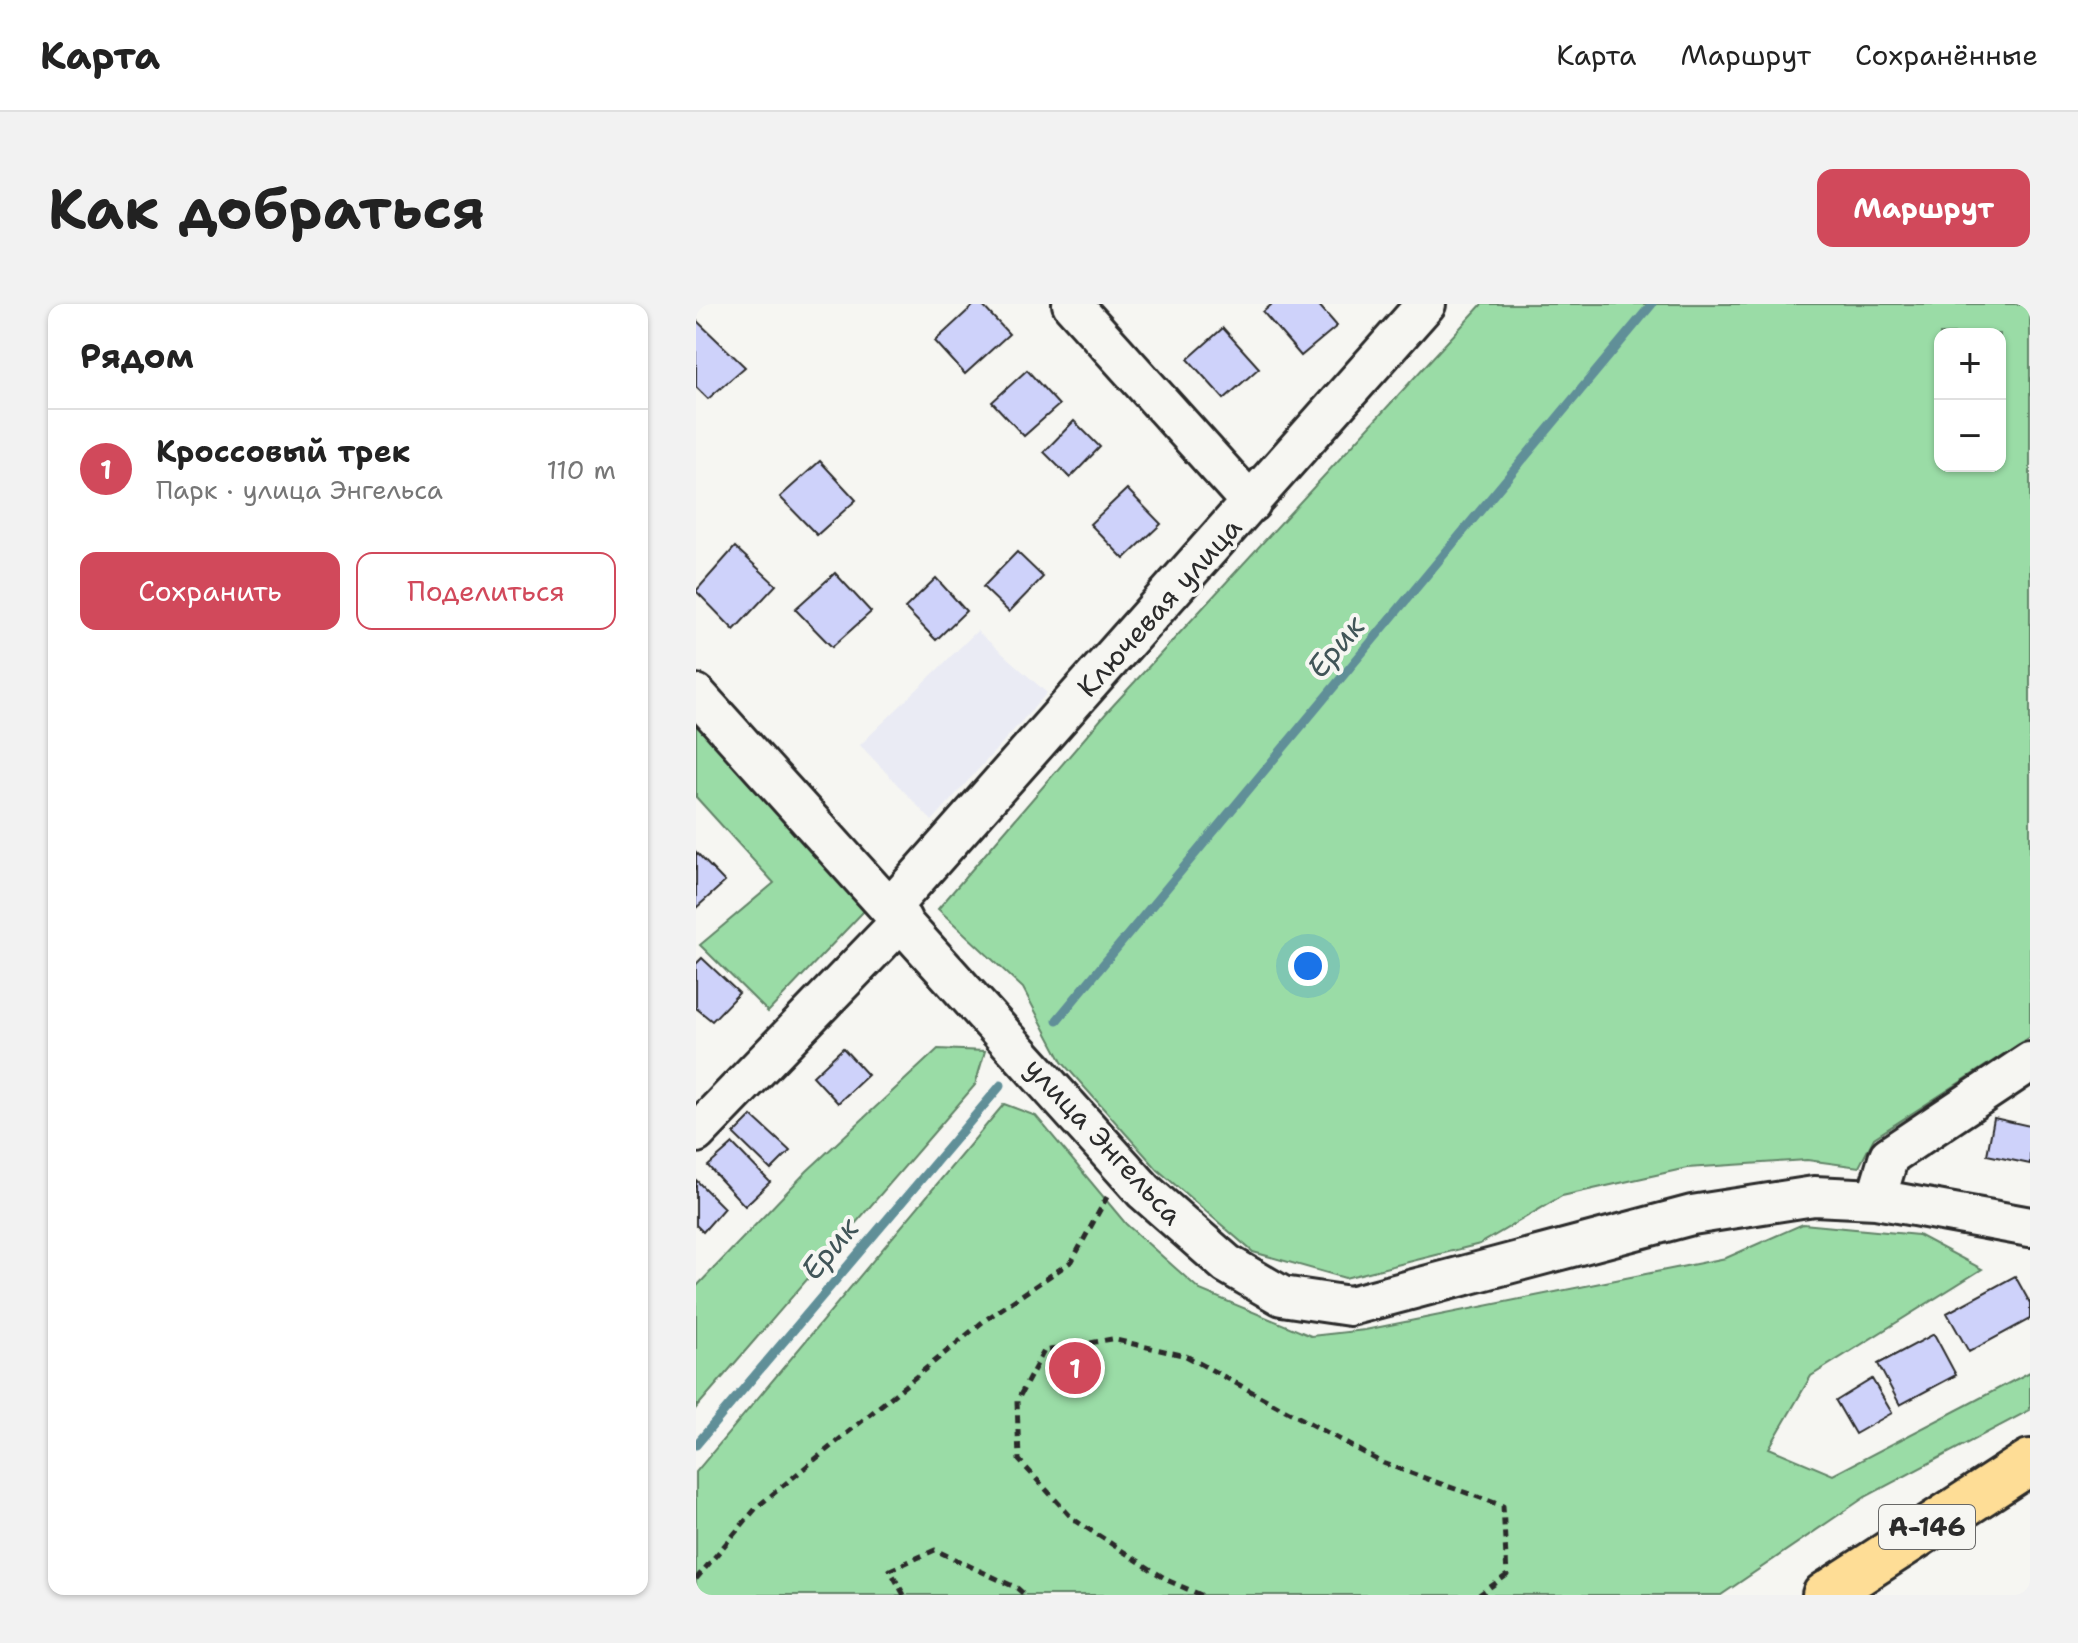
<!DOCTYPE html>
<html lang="ru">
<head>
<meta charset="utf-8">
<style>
	:root { --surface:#fff; --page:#f2f2f2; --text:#222; --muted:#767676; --line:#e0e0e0; --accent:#d1495b }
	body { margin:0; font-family:"Shantell Sans",sans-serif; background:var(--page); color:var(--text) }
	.controls { position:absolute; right:24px; top:24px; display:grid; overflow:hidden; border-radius:16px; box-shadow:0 2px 6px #0004 }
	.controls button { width:72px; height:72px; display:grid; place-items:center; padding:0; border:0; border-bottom:2px solid var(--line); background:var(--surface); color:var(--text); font:40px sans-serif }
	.you { position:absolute; left:612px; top:662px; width:28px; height:28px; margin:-20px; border:6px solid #fff; border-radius:50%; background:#1a73e8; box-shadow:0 0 0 12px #1a73e833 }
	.badge { display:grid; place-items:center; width:52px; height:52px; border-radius:50%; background:var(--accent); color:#fff; font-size:26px; font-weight:700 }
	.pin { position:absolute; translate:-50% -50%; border:4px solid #fff; box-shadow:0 2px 8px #0006 }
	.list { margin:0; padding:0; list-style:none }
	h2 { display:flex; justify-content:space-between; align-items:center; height:104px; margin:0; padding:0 32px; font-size:34px }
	h2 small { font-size:26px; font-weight:400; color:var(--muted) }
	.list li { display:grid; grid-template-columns:52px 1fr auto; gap:24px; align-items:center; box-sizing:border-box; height:120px; padding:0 32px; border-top:2px solid var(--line) }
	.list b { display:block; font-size:30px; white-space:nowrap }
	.list p { margin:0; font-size:26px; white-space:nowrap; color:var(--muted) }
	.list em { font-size:26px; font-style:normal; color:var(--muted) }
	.actions { display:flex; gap:16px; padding:24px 32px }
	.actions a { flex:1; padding:18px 0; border:2px solid var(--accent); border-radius:16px; text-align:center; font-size:28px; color:var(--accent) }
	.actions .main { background:var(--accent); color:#fff }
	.map { position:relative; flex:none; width:1334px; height:1291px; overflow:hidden; border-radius:16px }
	header { display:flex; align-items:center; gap:48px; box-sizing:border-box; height:112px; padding:0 40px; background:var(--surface); border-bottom:2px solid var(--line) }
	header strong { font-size:38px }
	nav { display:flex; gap:44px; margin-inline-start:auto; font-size:28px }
	.intro { display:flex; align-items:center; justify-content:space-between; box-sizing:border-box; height:192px; padding:0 48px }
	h1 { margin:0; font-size:56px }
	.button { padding:20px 36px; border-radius:16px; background:var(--accent); color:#fff; font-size:28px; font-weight:700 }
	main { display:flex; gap:48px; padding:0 48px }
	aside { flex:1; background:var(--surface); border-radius:16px; box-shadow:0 2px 6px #0004 }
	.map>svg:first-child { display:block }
</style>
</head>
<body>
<header>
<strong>Карта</strong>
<nav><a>Карта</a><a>Маршрут</a><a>Сохранённые</a></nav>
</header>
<div class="intro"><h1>Как добраться</h1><a class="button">Маршрут</a></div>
<main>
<aside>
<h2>Рядом<small></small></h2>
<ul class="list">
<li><span class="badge">1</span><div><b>Кроссовый трек</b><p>Парк · улица Энгельса</p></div><em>110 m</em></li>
</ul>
<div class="actions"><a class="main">Сохранить</a><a>Поделиться</a></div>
</aside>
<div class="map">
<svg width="1334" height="1291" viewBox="0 0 1334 1291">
	<rect width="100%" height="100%" fill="#f6f6f2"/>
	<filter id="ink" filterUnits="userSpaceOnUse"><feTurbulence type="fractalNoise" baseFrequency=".0125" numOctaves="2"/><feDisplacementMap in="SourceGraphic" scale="16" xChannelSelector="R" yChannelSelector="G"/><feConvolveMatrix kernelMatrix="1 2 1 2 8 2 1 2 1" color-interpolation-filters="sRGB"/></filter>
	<g filter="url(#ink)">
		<path fill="#eaebf4" d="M 281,327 L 351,389 L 236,517 L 164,441 Z"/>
		<path fill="#9adca6" stroke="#628468" stroke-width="2" fill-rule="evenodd" d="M 786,0 L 1334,0 L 1334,733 L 1178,834 L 1163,863 L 1111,856 L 991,864 L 866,892 L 784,940 L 649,974 L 557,948 L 462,866 L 366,758 L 327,684 L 242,605 L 412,407 ZM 1244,30 L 1304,30 L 1304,162 L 1244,162 Z
			M 0,417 L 168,607 L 72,708 L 4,641 L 78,579 L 0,493 Z
			M 242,745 L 289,747 L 279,781 L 0,1104 L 0,983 L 111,867 Z
			M 308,800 L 340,812 L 430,920 L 504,986 L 615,1032 L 669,1026 L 1030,954 L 1107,920 L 1222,931 L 1286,965 L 1115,1072 L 1073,1144 L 1137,1171 L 1334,1068 L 1334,1106 L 1169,1193 L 1025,1291 L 0,1291 L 0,1168 Z"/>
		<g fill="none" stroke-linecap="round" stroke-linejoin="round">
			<path stroke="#608f98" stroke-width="9" d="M 361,716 L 956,0
				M 0,1141 L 305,781"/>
		</g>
		<path fill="#ced2fa" stroke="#2b2b2b" stroke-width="2" d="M 279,0 L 285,0 L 313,30 L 269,70 L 239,37 Z
			M 576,0 L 622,0 L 641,22 L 605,52 L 567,8 Z
			M 0,16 L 49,63 L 12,95 L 0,83 Z
			M 527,24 L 563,64 L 528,95 L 492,55 Z
			M 331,66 L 363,101 L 328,132 L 296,98 Z
			M 378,117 L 404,143 L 374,174 L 348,148 Z
			M 124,157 L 160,196 L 121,231 L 84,193 Z
			M 431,185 L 465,220 L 428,255 L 394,220 Z
			M 39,243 L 80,281 L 38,326 L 0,287 Z
			M 321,248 L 347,273 L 313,308 L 287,283 Z
			M 139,269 L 175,308 L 136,343 L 99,305 Z
			M 240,274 L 270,307 L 240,336 L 209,304 Z
			M 0,548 L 29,578 L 0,604 Z
			M 6,654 L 43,689 L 16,717 L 0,704 L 0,660 Z
			M 147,744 L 172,771 L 142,799 L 117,772 Z
			M 56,812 L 94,847 L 75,866 L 38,830 Z
			M 1298,814 L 1334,822 L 1334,860 L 1291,851 Z
			M 37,840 L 74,878 L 49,902 L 12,862 Z
			M 0,876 L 28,904 L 7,928 L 0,921 Z
			M 1319,972 L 1334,999 L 1334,1015 L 1273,1048 L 1251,1009 Z
			M 1238,1030 L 1260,1071 L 1204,1101 L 1182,1060 Z
			M 1176,1075 L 1196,1109 L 1159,1130 L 1140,1097 Z"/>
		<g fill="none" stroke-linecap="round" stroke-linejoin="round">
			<g stroke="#2b2b2b" stroke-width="44">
				<path id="minor" d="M 376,0 L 555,199
					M 0,390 L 448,887 L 531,960 L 586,992 L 654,1002 L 996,911 L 1118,892 L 1180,895 L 1334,923
					M 194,604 L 730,0
					M 0,829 L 206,616
					M 1180,895 L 1193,852 L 1334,758"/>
			</g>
			<g stroke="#2b2b2b" stroke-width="50">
				<path id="highway" d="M 1129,1291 L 1334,1158"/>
			</g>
			<path stroke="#2b2b2b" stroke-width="5" stroke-dasharray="8 6" stroke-linecap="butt" d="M 0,1275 L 61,1203 L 289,1016 L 376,957 L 411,893
				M 208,1291 L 194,1266 L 239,1246 L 321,1284 L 329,1291
				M 505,1291 L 473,1277 L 377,1215 L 323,1156 L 321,1097 L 348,1047 L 416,1035 L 490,1052 L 687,1159 L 807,1202 L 811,1271 L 783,1291"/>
			<use href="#minor" stroke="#f6f6f2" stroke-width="38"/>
			<use href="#highway" stroke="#fedd96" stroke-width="44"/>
		</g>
	</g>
	<g text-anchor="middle" stroke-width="8" stroke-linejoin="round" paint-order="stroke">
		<rect fill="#f6f6f2" stroke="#686867" stroke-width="2" x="1183" y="1201" width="96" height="44" rx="6"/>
		<g font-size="26" font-weight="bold" fill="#2b2b2b">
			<text x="1231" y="1232">А-146</text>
		</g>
		<g font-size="28" fill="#2b2b2b" stroke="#f6f6f2">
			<text transform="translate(463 303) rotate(-48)" y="10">Ключевая улица</text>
			<text transform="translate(408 837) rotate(47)" y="10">улица Энгельса</text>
		</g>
		<g font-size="30" font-style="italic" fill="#415558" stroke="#f6f6f2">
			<text transform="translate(640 343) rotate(-50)" y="10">Ерик</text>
			<text transform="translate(134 945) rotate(-50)" y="10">Ерик</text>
		</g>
	</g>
</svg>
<div class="controls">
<button>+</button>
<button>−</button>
</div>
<div class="you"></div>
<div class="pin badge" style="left:379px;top:1064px">1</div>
</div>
</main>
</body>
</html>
